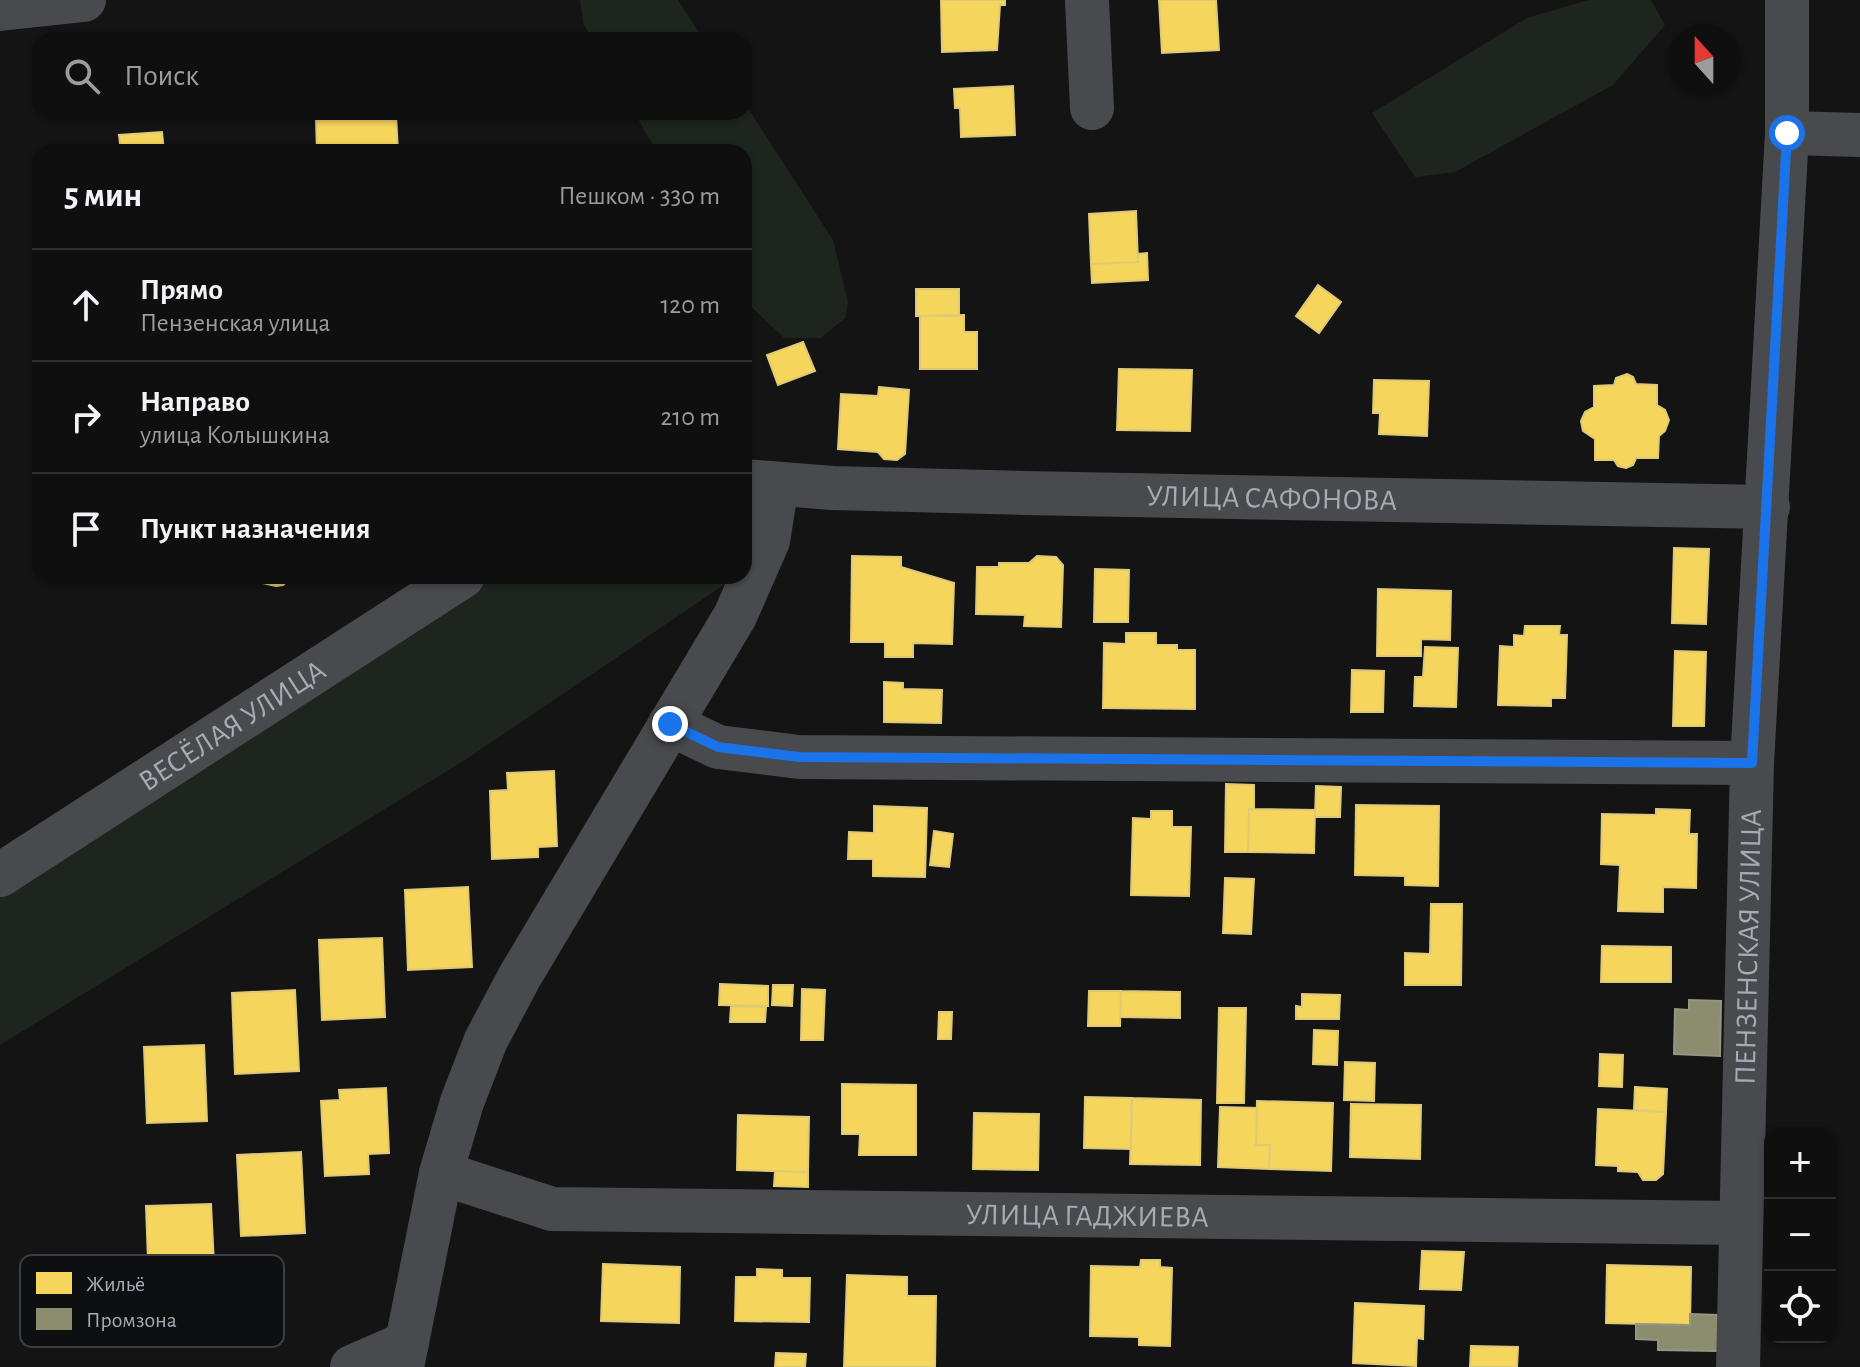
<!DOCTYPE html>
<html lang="ru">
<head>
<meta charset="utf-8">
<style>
	:root { --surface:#0f0f0f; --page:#181818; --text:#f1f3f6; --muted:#9b9c9e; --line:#2f2f2f }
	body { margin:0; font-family:"Alegreya Sans",sans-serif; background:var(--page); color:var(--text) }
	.controls { position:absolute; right:24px; bottom:24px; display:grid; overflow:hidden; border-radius:16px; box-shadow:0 2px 6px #0004 }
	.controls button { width:72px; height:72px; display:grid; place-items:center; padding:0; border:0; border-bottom:2px solid var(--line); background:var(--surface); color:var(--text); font:40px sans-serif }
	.compass { position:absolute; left:1668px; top:24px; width:72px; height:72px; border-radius:50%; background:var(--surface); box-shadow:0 2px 6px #0004; rotate:339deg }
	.stop { position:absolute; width:24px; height:24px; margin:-18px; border:6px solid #1a73e8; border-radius:50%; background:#fff }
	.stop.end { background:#1a73e8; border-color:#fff; box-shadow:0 2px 8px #0008 }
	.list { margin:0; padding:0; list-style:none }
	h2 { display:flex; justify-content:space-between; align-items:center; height:104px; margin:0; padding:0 32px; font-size:34px }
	h2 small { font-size:26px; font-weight:400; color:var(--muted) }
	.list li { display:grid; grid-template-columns:52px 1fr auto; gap:24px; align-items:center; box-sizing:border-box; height:112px; padding:0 32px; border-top:2px solid var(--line) }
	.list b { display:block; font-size:30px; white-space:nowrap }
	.list p { margin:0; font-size:26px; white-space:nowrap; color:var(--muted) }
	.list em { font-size:26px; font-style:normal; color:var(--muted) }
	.icon { flex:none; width:44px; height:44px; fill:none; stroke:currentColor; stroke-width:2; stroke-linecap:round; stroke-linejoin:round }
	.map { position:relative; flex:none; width:1860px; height:1367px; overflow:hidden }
	.search { position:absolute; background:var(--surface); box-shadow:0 2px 6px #0004; left:32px; top:32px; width:720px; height:88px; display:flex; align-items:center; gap:20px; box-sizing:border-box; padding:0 28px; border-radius:24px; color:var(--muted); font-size:30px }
	.panel { position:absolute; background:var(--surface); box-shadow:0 2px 6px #0004; left:32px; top:144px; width:720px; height:440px; border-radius:24px }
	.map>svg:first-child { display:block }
</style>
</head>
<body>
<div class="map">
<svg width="1860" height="1367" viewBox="0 0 1860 1367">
	<rect width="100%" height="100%" fill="#141414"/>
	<path fill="#1e251e" d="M 580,0 L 678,0 L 704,40 L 593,40 L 583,23 Z
		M 1588,0 L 1651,0 L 1665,25 L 1613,85 L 1455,172 L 1415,177 L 1372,113 L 1527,18 Z
		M 744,102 L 833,240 L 848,302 L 845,318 L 821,338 L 784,338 L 744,300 L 744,152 L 657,152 L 634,112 L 744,112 Z
		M 492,576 L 737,576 L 465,760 L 0,1045 L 0,883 Z"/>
	<path fill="#f6d55c" stroke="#dec977" stroke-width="2" d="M 941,0 L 1005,0 L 1005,5 L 1000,5 L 997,50 L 942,52 Z
		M 1159,0 L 1216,0 L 1219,50 L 1162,53 Z
		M 1013,86 L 1015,135 L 961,137 L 960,108 L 955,108 L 954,89 Z
		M 396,115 L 398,152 L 317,152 L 316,118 Z
		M 162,132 L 164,152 L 121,152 L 119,135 Z
		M 1136,211 L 1138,262 L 1091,264 L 1089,214 Z
		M 1147,253 L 1148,280 L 1092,283 L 1091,264 L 1138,262 L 1138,254 Z
		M 1318,285 L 1341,302 L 1319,333 L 1296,316 Z
		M 916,289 L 959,289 L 959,316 L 916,316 Z
		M 964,315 L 964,332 L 977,332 L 977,369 L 920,369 L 920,316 Z
		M 803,342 L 815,371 L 778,385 L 767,355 Z
		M 1119,369 L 1192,370 L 1190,431 L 1117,430 Z
		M 1627,374 L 1633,377 L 1636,384 L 1657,385 L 1657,405 L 1665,410 L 1669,420 L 1665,431 L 1659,436 L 1658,458 L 1636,458 L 1633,465 L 1626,468 L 1618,466 L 1614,460 L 1595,460 L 1595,439 L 1583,431 L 1581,421 L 1585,412 L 1594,407 L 1594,386 L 1614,385 L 1616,378 Z
		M 1374,380 L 1429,381 L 1427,436 L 1379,434 L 1380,413 L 1373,413 Z
		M 879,387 L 909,390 L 905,454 L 897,460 L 884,459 L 878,452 L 838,449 L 841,394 L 878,396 Z
		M 1674,548 L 1709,549 L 1706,624 L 1672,623 Z
		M 852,556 L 901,557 L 901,567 L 954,583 L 952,644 L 913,643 L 913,657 L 885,657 L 885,642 L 851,642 Z
		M 1037,556 L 1056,557 L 1063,565 L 1061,627 L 1024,626 L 1025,615 L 976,614 L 977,567 L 999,567 L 999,563 L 1029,563 Z
		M 1095,569 L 1129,570 L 1128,622 L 1094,622 Z
		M 257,576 L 293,576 L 283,585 L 276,586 L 263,583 Z
		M 1378,589 L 1451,591 L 1450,640 L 1421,639 L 1421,656 L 1377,656 Z
		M 1525,626 L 1560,626 L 1559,635 L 1567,635 L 1565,698 L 1551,698 L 1551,706 L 1498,705 L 1500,646 L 1514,647 L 1514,635 L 1524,636 Z
		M 1126,633 L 1156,633 L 1156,645 L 1177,645 L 1177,650 L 1195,650 L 1195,709 L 1103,708 L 1104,643 L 1126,644 Z
		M 1425,647 L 1458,648 L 1456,707 L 1414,706 L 1415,677 L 1423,677 Z
		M 1675,651 L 1706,652 L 1704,726 L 1673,726 Z
		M 1352,670 L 1384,671 L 1383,712 L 1351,712 Z
		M 884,682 L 903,683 L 903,689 L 942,690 L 941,723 L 884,722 Z
		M 554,771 L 557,846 L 538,847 L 538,857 L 492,859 L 490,791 L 508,790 L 507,773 Z
		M 1226,784 L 1254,785 L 1254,809 L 1249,809 L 1248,852 L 1225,852 Z
		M 1316,786 L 1341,787 L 1340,817 L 1315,817 Z
		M 1356,805 L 1439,806 L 1438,886 L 1405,885 L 1405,876 L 1355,875 Z
		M 874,806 L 927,808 L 925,877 L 873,876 L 873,859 L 848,859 L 849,832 L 874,833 Z
		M 1249,809 L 1315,810 L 1314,853 L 1248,852 Z
		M 1656,809 L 1690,810 L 1689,834 L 1697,834 L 1696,888 L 1663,887 L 1663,912 L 1618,911 L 1620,865 L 1601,864 L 1602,814 L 1656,815 Z
		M 1151,811 L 1172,811 L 1172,827 L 1191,827 L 1189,896 L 1131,895 L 1133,818 L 1151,819 Z
		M 934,831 L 953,834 L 949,867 L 930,865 Z
		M 1225,878 L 1254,879 L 1251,934 L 1223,933 Z
		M 468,887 L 472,967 L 408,970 L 405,890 Z
		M 1431,904 L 1462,904 L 1461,985 L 1405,985 L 1405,953 L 1430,954 Z
		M 382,938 L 385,1017 L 322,1020 L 319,940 Z
		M 1602,946 L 1671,947 L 1671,982 L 1601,982 Z
		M 720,984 L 768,986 L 768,1006 L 719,1005 Z
		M 773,985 L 793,985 L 792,1006 L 772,1005 Z
		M 802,989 L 825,990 L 823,1040 L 801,1040 Z
		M 295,990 L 299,1071 L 235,1074 L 232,993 Z
		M 1089,991 L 1121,991 L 1120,1026 L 1088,1026 Z
		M 1121,991 L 1180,992 L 1180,1018 L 1120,1017 Z
		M 1302,994 L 1340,995 L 1339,1019 L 1296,1019 L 1296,1006 L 1302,1007 Z
		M 731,1006 L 766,1007 L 765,1022 L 730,1022 Z
		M 1219,1008 L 1246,1008 L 1244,1103 L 1217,1103 Z
		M 939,1012 L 952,1012 L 951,1039 L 938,1039 Z
		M 1314,1030 L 1338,1031 L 1337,1065 L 1313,1064 Z
		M 204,1045 L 207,1121 L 147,1123 L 144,1047 Z
		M 1600,1054 L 1623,1055 L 1622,1087 L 1599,1086 Z
		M 1345,1062 L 1375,1063 L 1374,1101 L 1344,1100 Z
		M 842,1084 L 916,1085 L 916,1155 L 859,1155 L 860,1134 L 842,1134 Z
		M 1635,1087 L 1667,1089 L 1666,1112 L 1634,1110 Z
		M 386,1088 L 389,1153 L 368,1154 L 369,1174 L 325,1176 L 321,1101 L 340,1100 L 339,1090 Z
		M 1085,1097 L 1132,1098 L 1131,1149 L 1084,1148 Z
		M 1132,1098 L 1201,1100 L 1200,1165 L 1130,1164 Z
		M 1257,1101 L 1333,1103 L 1331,1171 L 1269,1169 L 1270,1145 L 1256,1145 Z
		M 1351,1104 L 1421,1105 L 1420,1159 L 1350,1157 Z
		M 1220,1107 L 1257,1108 L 1256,1145 L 1270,1145 L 1269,1169 L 1218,1167 Z
		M 1598,1109 L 1666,1112 L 1663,1174 L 1656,1180 L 1643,1180 L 1638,1172 L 1618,1171 L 1618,1166 L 1596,1165 Z
		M 974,1113 L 1039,1114 L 1038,1170 L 973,1169 Z
		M 738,1115 L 809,1117 L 808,1172 L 737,1170 Z
		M 301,1152 L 305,1233 L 241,1236 L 237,1155 Z
		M 775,1171 L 808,1172 L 808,1187 L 774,1186 Z
		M 211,1204 L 215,1285 L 149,1288 L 146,1206 Z
		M 1422,1251 L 1464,1252 L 1461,1290 L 1420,1289 Z
		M 1141,1260 L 1160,1260 L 1160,1267 L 1172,1268 L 1170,1346 L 1139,1345 L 1139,1337 L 1090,1336 L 1091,1266 L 1140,1267 Z
		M 603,1264 L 680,1267 L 679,1323 L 601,1321 Z
		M 1607,1265 L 1691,1267 L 1690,1325 L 1606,1323 Z
		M 757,1269 L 782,1270 L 782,1278 L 810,1278 L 809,1322 L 735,1321 L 736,1277 L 757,1277 Z
		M 847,1275 L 907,1277 L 907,1296 L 936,1296 L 935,1367 L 844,1367 Z
		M 1355,1303 L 1424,1306 L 1423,1339 L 1417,1338 L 1416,1366 L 1353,1363 Z
		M 1471,1346 L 1518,1347 L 1517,1367 L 1470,1367 Z
		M 776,1353 L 806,1354 L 805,1367 L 775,1367 Z"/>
	<path fill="#8c8c6e" stroke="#949684" stroke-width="2" d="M 1689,1000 L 1721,1001 L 1720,1056 L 1674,1054 L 1675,1009 L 1689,1010 Z
		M 1690,1314 L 1718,1315 L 1717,1351 L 1658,1350 L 1658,1340 L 1636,1339 L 1636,1324 L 1690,1325 Z"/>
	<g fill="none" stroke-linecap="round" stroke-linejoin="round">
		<g stroke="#484a4d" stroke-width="44">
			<path d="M 1087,0 L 1092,108"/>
			<path d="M 0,9 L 84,0"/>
			<path d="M 1787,133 L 1860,135"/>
			<path id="s1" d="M 744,481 L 832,488 L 1024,493 L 1768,507"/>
			<path d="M 670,724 L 718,747 L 799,757 L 1752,763"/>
			<path id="s2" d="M 0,875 L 463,576"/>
			<path id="s3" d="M 441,1173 L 552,1209 L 1739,1223"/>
			<path d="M 352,1367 L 407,1343"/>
			<path d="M 402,1367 L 441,1173 L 462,1102 L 486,1040 L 520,976 L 735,616 L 768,541 L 777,484"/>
			<path id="s4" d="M 1738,1367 L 1752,763 L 1787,133 L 1787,0"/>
		</g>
	</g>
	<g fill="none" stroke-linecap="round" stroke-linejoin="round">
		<path stroke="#1a73e8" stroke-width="10" d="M 670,724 L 718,747 L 799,757 L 1752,763 L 1787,133"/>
	</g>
	<g text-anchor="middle" stroke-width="8" stroke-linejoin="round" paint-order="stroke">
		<g font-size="30" fill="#a5acb6" stroke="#0e0f10">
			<text dy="10" stroke="none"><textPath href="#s1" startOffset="528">УЛИЦА САФОНОВА</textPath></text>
			<text dy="10" stroke="none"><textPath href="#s2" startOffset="276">ВЕСЁЛАЯ УЛИЦА</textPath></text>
			<text dy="10" stroke="none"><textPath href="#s4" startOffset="420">ПЕНЗЕНСКАЯ УЛИЦА</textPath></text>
			<text dy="10" stroke="none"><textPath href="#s3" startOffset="652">УЛИЦА ГАДЖИЕВА</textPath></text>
		</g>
	</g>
	<rect x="20" y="1255" width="264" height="92" rx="12" fill="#0e0f10" stroke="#3b3e42" stroke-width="2"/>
	<rect x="36" y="1272" width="36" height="22" fill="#f6d55c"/>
	<rect x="36" y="1308" width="36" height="22" fill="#8c8c6e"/>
	<g font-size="22" fill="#a5acb6">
		<text x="86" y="1291">Жильё</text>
		<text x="86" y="1327">Промзона</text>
	</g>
</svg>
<div class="controls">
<button>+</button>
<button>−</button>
<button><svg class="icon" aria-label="locate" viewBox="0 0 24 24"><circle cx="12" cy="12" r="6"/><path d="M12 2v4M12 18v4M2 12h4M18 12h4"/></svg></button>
</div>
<svg class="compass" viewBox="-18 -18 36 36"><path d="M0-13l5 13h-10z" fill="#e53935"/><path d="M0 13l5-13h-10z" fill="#9b9c9e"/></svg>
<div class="stop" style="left:1787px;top:133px"></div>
<div class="stop end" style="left:670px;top:724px"></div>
<div class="search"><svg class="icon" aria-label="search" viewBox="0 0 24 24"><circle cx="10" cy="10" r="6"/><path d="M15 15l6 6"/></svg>Поиск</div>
<section class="panel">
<h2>5 мин<small>Пешком · 330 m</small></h2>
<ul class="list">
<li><svg class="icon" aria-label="ahead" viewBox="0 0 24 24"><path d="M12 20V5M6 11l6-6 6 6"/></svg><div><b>Прямо</b><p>Пензенская улица</p></div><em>120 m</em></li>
<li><svg class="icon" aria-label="right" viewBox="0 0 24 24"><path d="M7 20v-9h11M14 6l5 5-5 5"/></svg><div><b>Направо</b><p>улица Колышкина</p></div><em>210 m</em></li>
<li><svg class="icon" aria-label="arrive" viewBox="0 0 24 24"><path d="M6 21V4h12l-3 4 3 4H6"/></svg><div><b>Пункт назначения</b></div></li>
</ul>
</section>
</div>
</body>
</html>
